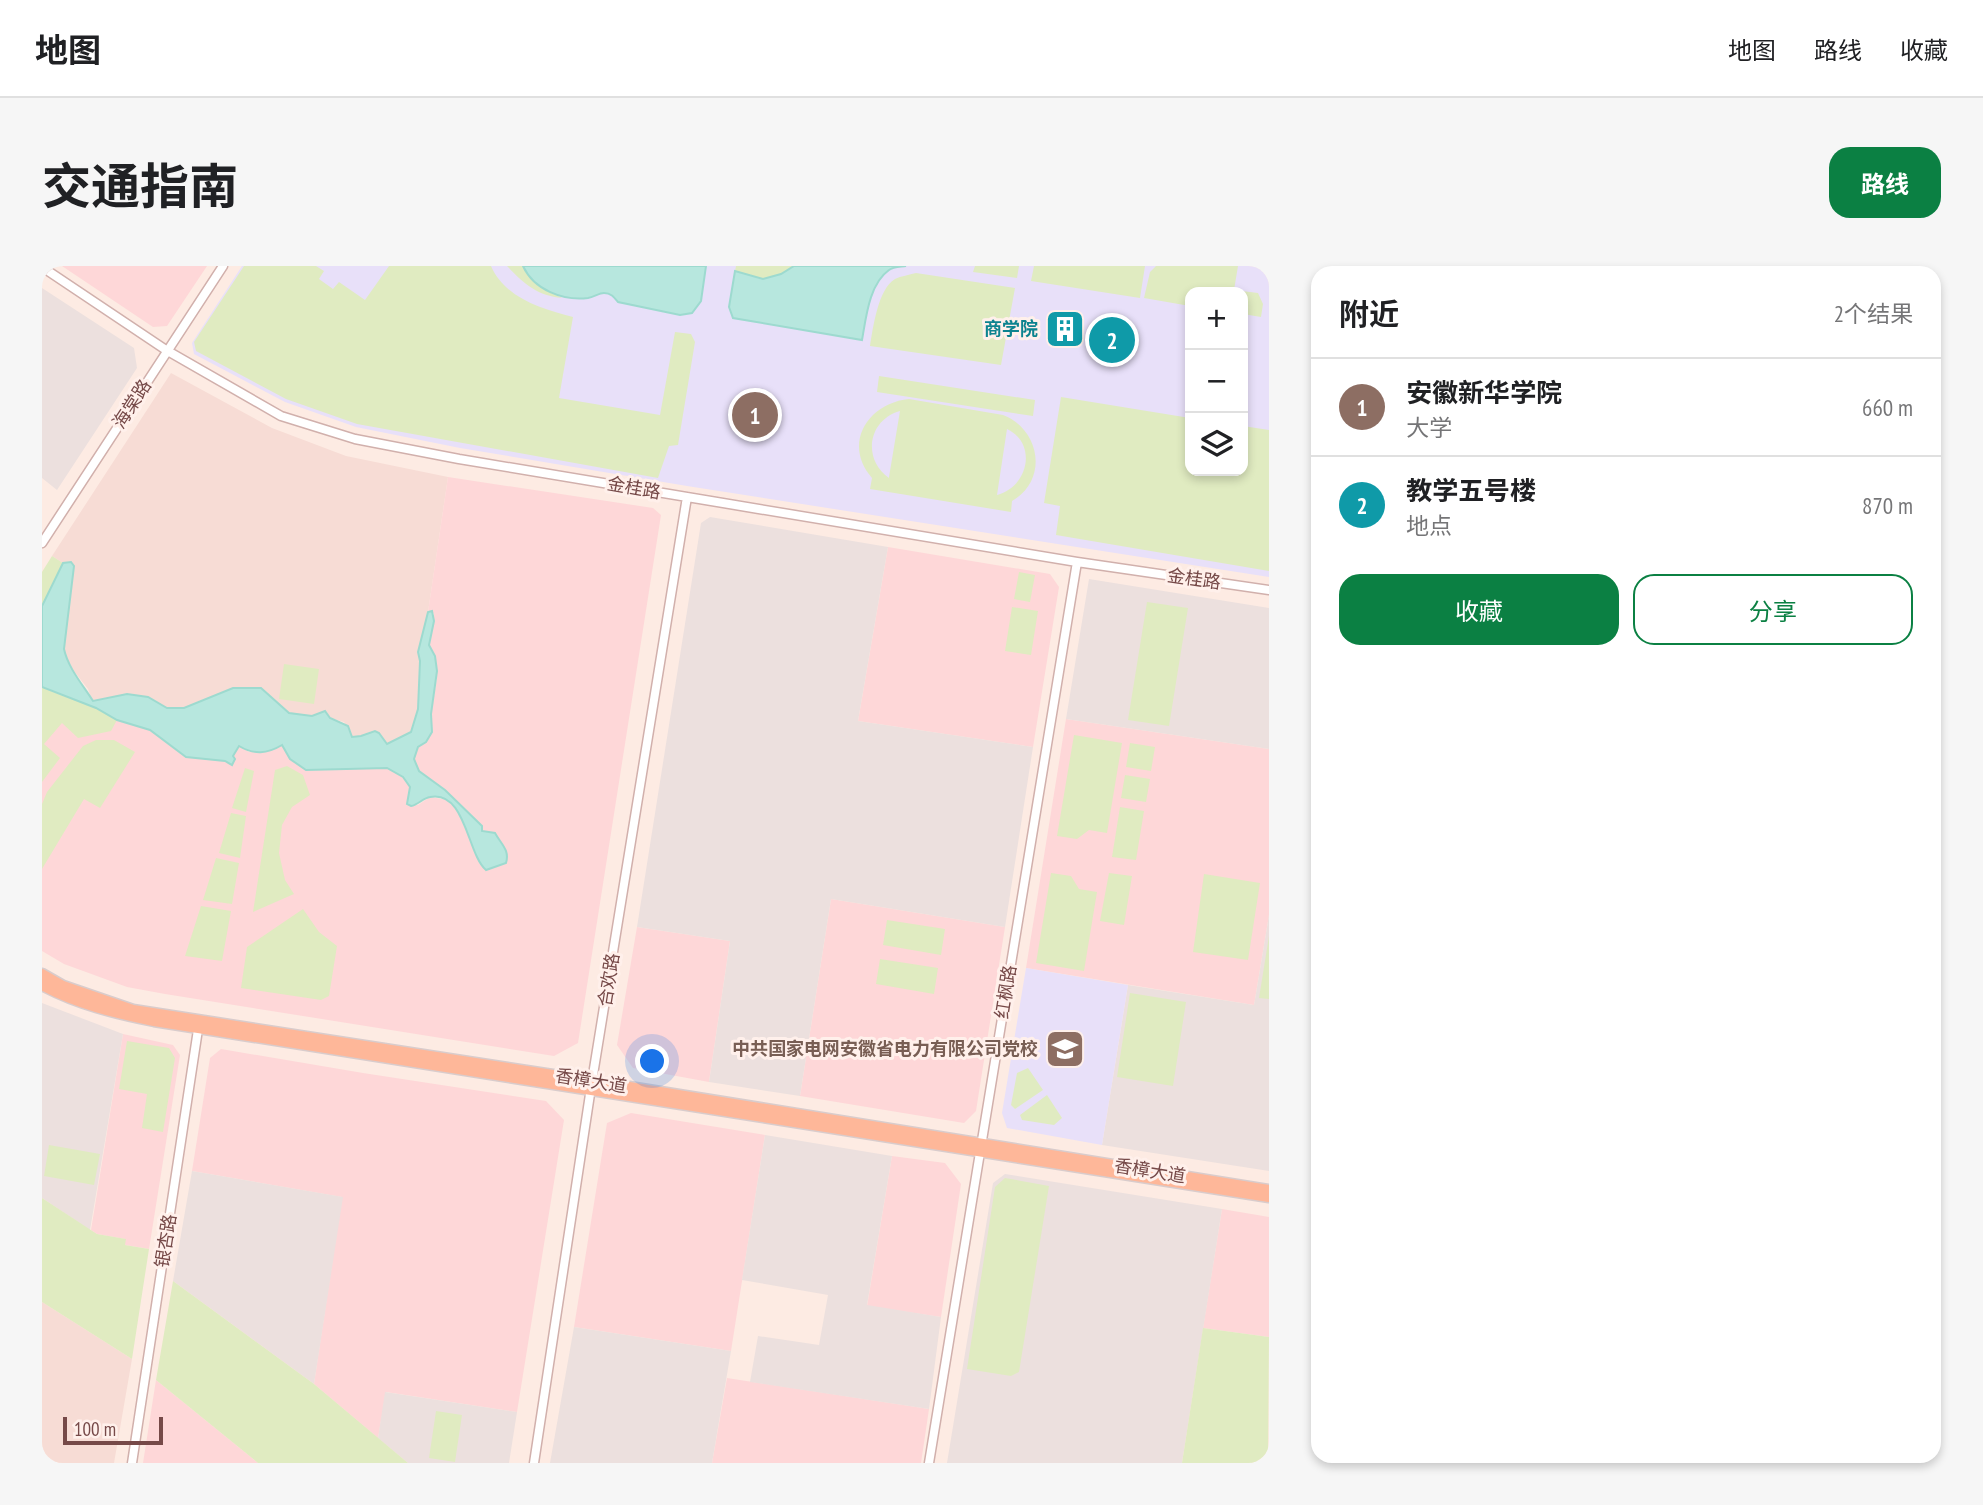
<!DOCTYPE html>
<html lang="zh">
<head>
<meta charset="utf-8">
<style>
	:root { --surface:#fff; --page:#f6f6f6; --text:#202124; --muted:#757577; --line:#e0e0e0; --accent:#0b8043 }
	body { margin:0; font-family:"PT Sans Narrow","Noto Sans SC",sans-serif; background:var(--page); color:var(--text) }
	.controls { position:absolute; right:21px; top:21px; display:grid; overflow:hidden; border-radius:14px; box-shadow:0 4px 10px #0003 }
	.controls button { width:63px; height:63px; display:grid; place-items:center; padding:0; border:0; border-bottom:2px solid var(--line); background:var(--surface); color:var(--text); font:35px sans-serif }
	.scale { position:absolute; left:21px; bottom:18px; width:100px; box-sizing:border-box; padding-left:7px; border:4px solid #764948; border-top:0; font-size:19px; line-height:24px; white-space:nowrap; color:#764948; -webkit-text-stroke:5px #fff0eb; paint-order:stroke }
	.you { position:absolute; left:611px; top:796px; width:24px; height:24px; margin:-18px; border:5px solid #fff; border-radius:50%; background:#1a73e8; box-shadow:0 0 0 10px #1a73e833 }
	.badge { display:grid; place-items:center; width:46px; height:46px; border-radius:50%; background:var(--accent); color:#fff; font-size:23px; font-weight:700 }
	.pin { position:absolute; translate:-50% -50%; border:4px solid #fff; box-shadow:0 2px 7px #0006 }
	.list { margin:0; padding:0; list-style:none }
	h2 { display:flex; justify-content:space-between; align-items:center; height:91px; margin:0; padding:0 28px; font-size:30px }
	h2 small { font-size:23px; font-weight:400; color:var(--muted) }
	.list li { display:grid; grid-template-columns:46px 1fr auto; gap:21px; align-items:center; box-sizing:border-box; height:98px; padding:0 28px; border-top:2px solid var(--line) }
	.list b { display:block; font-size:26px; white-space:nowrap }
	.list p { margin:0; font-size:23px; white-space:nowrap; color:var(--muted) }
	.list em { font-size:23px; font-style:normal; color:var(--muted) }
	.actions { display:flex; gap:14px; padding:21px 28px }
	.actions a { flex:1; padding:16px 0; border:2px solid var(--accent); border-radius:21px; text-align:center; font-size:24px; color:var(--accent) }
	.actions .main { background:var(--accent); color:#fff }
	.icon { flex:none; width:38px; height:38px; fill:none; stroke:currentColor; stroke-width:2; stroke-linecap:round; stroke-linejoin:round }
	.map { position:relative; flex:none; width:1227px; height:1197px; overflow:hidden; border-radius:21px }
	header { display:flex; align-items:center; gap:42px; box-sizing:border-box; height:98px; padding:0 35px; background:var(--surface); border-bottom:2px solid var(--line) }
	header strong { font-size:33px }
	nav { display:flex; gap:38px; margin-inline-start:auto; font-size:24px }
	.intro { display:flex; align-items:center; justify-content:space-between; box-sizing:border-box; height:168px; padding:0 42px }
	h1 { margin:0; font-size:49px }
	.button { padding:18px 32px; border-radius:21px; background:var(--accent); color:#fff; font-size:24px; font-weight:700 }
	main { display:flex; gap:42px; padding:0 42px }
	aside { flex:1; background:var(--surface); border-radius:21px; box-shadow:0 4px 10px #0003 }
	.map>svg:first-child { display:block }
</style>
</head>
<body>
<header>
<strong>地图</strong>
<nav><a>地图</a><a>路线</a><a>收藏</a></nav>
</header>
<div class="intro"><h1>交通指南</h1><a class="button">路线</a></div>
<main>
<div class="map">
<svg width="1227" height="1197" viewBox="0 0 1227 1197">
	<rect width="100%" height="100%" fill="#fdebe3"/>
	<path fill="#f7dcd5" d="M 129,107 L 230,162 L 304,190 L 406,211 L 386,346 L 376,386 L 378,395 L 376,443 L 369,466 L 345,478 L 337,467 L 333,465 L 319,470 L 310,471 L 302,456 L 288,452 L 283,445 L 270,450 L 247,447 L 219,422 L 191,422 L 142,442 L 125,442 L 106,431 L 51,435 L 49,432 L 46,423 L 24,395 L 22,383 L 32,300 L 29,296 L 21,297 L 10,290 Z
		M 0,1036 L 90,1093 L 72,1197 L 0,1197 Z"/>
	<path fill="#fed7d8" d="M 20,0 L 165,0 L 125,60 L 111,61 Z
		M 406,211 L 611,242 L 619,249 L 536,777 L 512,790 L 123,728 L 85,721 L 22,698 L 0,685 L 0,421 L 108,464 L 144,491 L 184,495 L 190,499 L 190,491 L 197,480 L 207,486 L 240,479 L 248,493 L 264,504 L 345,502 L 361,511 L 368,521 L 365,538 L 376,539 L 388,531 L 407,534 L 418,548 L 422,561 L 430,574 L 431,582 L 464,583 L 453,567 L 440,565 L 403,524 L 377,505 L 371,493 L 376,481 L 388,471 L 390,458 L 389,448 L 395,412 L 393,390 L 387,379 L 392,355 L 392,348 L 390,345 L 386,346 Z
		M 846,281 L 1008,308 L 1017,321 L 991,481 L 816,455 Z
		M 1024,453 L 1227,483 L 1227,649 L 1212,739 L 984,702 Z
		M 789,633 L 963,661 L 934,845 L 922,857 L 758,830 Z
		M 595,661 L 688,675 L 667,816 L 591,802 L 575,779 Z
		M 81,768 L 131,779 L 138,789 L 107,983 L 83,979 L 83,973 L 55,968 L 49,964 Z
		M 179,783 L 321,807 L 504,835 L 522,854 L 475,1146 L 344,1126 L 336,1172 L 272,1118 L 300,931 L 150,905 L 168,792 Z
		M 589,847 L 723,869 L 689,1085 L 532,1061 L 565,857 Z
		M 850,890 L 903,897 L 919,918 L 899,1051 L 825,1040 Z
		M 1180,943 L 1227,951 L 1227,1071 L 1161,1062 Z
		M 685,1112 L 887,1143 L 879,1197 L 670,1197 Z
		M 114,1114 L 216,1197 L 101,1197 Z"/>
	<path fill="#ece0de" d="M 0,22 L 92,82 L 95,102 L 15,224 L 0,212 Z
		M 668,251 L 846,281 L 816,455 L 991,481 L 963,661 L 789,633 L 758,830 L 667,816 L 688,675 L 595,661 L 659,257 Z
		M 1047,313 L 1227,342 L 1227,483 L 1024,453 Z
		M 1227,649 L 1227,905 L 1060,879 L 1086,719 L 1212,739 Z
		M 0,737 L 81,768 L 48,964 L 0,932 Z
		M 723,869 L 850,890 L 825,1039 L 899,1051 L 887,1143 L 708,1116 L 716,1070 L 777,1079 L 786,1029 L 700,1014 Z
		M 150,905 L 301,931 L 272,1118 L 131,1015 Z
		M 963,908 L 1180,943 L 1140,1197 L 905,1197 L 951,917 Z
		M 532,1061 L 689,1085 L 670,1197 L 508,1197 Z
		M 343,1126 L 475,1146 L 467,1197 L 366,1197 L 336,1172 Z"/>
	<path fill="#e8e0f9" fill-rule="evenodd" d="M 200,0 L 1227,0 L 1227,311 L 645,220 L 418,182 L 314,161 L 243,136 L 152,88 L 150,77 ZM 1148,26 L 1201,26 L 1201,205 L 1148,205 Z
		M 984,702 L 1086,719 L 1060,879 L 965,862 L 960,847 Z"/>
	<path fill="#e0ebc1" fill-rule="evenodd" d="M 202,0 L 274,0 L 282,5 L 277,13 L 291,23 L 297,16 L 323,34 L 347,0 L 449,0 C 463,32 500,43 531,51 L 517,132 L 618,149 L 633,66 L 649,68 L 653,76 L 636,179 L 627,180 L 616,212 L 315,158 L 244,133 L 154,85 L 152,76 Z
		M 465,0 L 481,0 C 488,16 506,24 520,32 C 496,30 482,18 465,0 Z
		M 694,0 L 752,0 L 739,8 L 721,13 L 693,5 Z
		M 933,0 L 977,0 L 975,12 L 931,6 Z
		M 992,0 L 1103,0 L 1098,32 L 989,15 Z
		M 1114,0 L 1196,0 L 1192,24 L 1216,27 L 1221,38 L 1219,51 L 1201,48 L 1201,26 L 1148,26 L 1148,40 L 1102,32 L 1108,6 Z
		M 874,7 L 973,22 L 959,99 L 828,80 C 831,62 836,23 853,13 C 859,10 867,9 874,7 Z
		M 837,110 L 993,134 L 991,150 L 835,126 Z
		M 1019,131 L 1148,152 L 1148,205 L 1201,205 L 1201,160 L 1227,164 L 1227,305 L 1014,269 L 1018,240 L 1002,237 Z
		M 867,133 L 961,149 C 998,163 1007,214 970,235 L 969,246 L 828,223 L 830,212 C 800,178 826,137 867,133 ZM 858,145 L 847,211 L 847,212 C 820,193 826,154 858,145 ZM 965,163 C 996,178 986,221 955,229 Z
		M 10,290 L 21,297 L 0,340 L 0,306 Z
		M 977,306 L 993,309 L 988,336 L 972,333 Z
		M 1105,336 L 1146,342 L 1127,460 L 1086,454 Z
		M 970,341 L 996,345 L 989,389 L 963,385 Z
		M 242,398 L 277,403 L 272,438 L 237,433 Z
		M 0,421 L 54,442 L 75,454 L 69,465 L 36,472 L 20,457 L 2,478 L 18,492 L 0,516 Z
		M 1032,469 L 1080,477 L 1065,567 L 1047,564 L 1035,573 L 1015,570 Z
		M 54,474 L 72,474 L 93,486 L 58,542 L 42,533 L 0,603 L 0,538 L 5,526 L 41,480 Z
		M 1088,477 L 1113,481 L 1109,505 L 1084,501 Z
		M 245,500 L 261,509 L 268,529 L 250,541 L 240,559 L 237,587 L 243,614 L 252,628 L 211,646 L 233,504 Z
		M 203,502 L 212,505 L 204,546 L 190,542 Z
		M 1083,509 L 1108,513 L 1104,536 L 1079,532 Z
		M 1078,541 L 1102,545 L 1094,594 L 1070,591 Z
		M 189,547 L 204,550 L 198,592 L 177,587 Z
		M 174,592 L 197,597 L 190,638 L 161,634 Z
		M 1009,607 L 1029,610 L 1037,623 L 1055,626 L 1042,705 L 994,697 Z
		M 1067,607 L 1090,610 L 1082,659 L 1058,655 Z
		M 1162,608 L 1218,617 L 1206,694 L 1151,686 Z
		M 159,640 L 189,645 L 180,695 L 143,690 Z
		M 261,643 L 277,666 L 295,680 L 287,730 L 279,734 L 199,722 L 205,681 Z
		M 845,654 L 903,663 L 899,689 L 841,679 Z
		M 1227,670 L 1227,733 L 1217,732 Z
		M 838,693 L 896,702 L 892,728 L 834,718 Z
		M 1088,727 L 1144,736 L 1131,820 L 1075,811 Z
		M 85,775 L 127,782 L 133,792 L 121,866 L 100,862 L 105,828 L 77,823 Z
		M 986,802 L 1001,824 L 973,843 L 969,839 L 975,807 Z
		M 1005,829 L 1020,852 L 1012,859 L 980,854 L 978,849 Z
		M 7,879 L 58,888 L 52,919 L 2,910 Z
		M 963,912 L 1007,920 L 977,1106 L 969,1110 L 925,1103 L 953,921 Z
		M 0,932 L 55,968 L 84,973 L 83,979 L 107,983 L 90,1093 L 0,1036 Z
		M 131,1015 L 272,1118 L 366,1197 L 216,1197 L 114,1114 Z
		M 1161,1062 L 1227,1071 L 1226,1197 L 1140,1197 Z
		M 394,1145 L 420,1149 L 413,1196 L 387,1192 Z"/>
	<path fill="#b7e7de" stroke="#9ddacf" stroke-width="2" d="M 481,0 L 664,0 L 659,35 L 650,47 L 638,49 L 576,36 C 572,31 569,27 562,27 C 557,27 552,31 546,32 C 521,35 492,24 481,0 Z
		M 752,0 L 864,0 C 858,1 851,1 847,4 C 827,18 824,52 820,74 L 691,52 L 687,41 L 693,5 L 721,13 L 739,8 Z
		M 29,296 L 32,300 L 22,383 C 26,402 41,419 51,435 L 85,428 L 106,431 L 125,442 L 142,442 L 191,422 L 219,422 L 247,447 L 270,450 L 283,445 L 288,452 L 306,460 L 310,471 L 319,470 L 333,465 L 337,467 L 345,478 L 369,466 L 376,443 L 378,395 L 376,386 L 386,346 L 390,345 L 392,355 L 387,379 L 393,390 L 395,405 L 389,448 L 390,466 L 384,476 L 376,481 L 372,493 L 377,505 L 403,524 L 440,560 L 440,565 L 453,567 C 459,578 468,584 464,597 L 444,604 C 425,588 424,524 388,531 C 381,532 376,539 369,540 L 365,538 L 368,521 L 361,511 L 345,502 L 264,504 L 248,493 L 240,479 C 225,488 212,489 197,480 L 191,490 L 193,493 L 190,499 L 183,495 L 144,491 L 108,464 L 75,454 L 54,442 L 0,421 L 0,340 L 21,297 Z"/>
	<g fill="none" stroke-linecap="round" stroke-linejoin="round">
		<g stroke="#d1b0ac" stroke-width="11">
			<path id="minor" d="M 0,1 L 124,84 L 239,150 L 313,173 L 417,193 L 1035,296 L 1227,324
				M 0,277 L 181,0
				M 90,1197 L 157,757
				M 492,1197 L 550,815 L 645,231
				M 887,1197 L 1035,296"/>
		</g>
		<g stroke="#d9cccc" stroke-width="13">
			<path id="major" d="M 0,708 L 21,720 L 91,744 L 550,815 L 1227,924
				M 0,719 C 35,738 73,747 112,755 L 1227,931"/>
		</g>
		<use href="#minor" stroke="#fff" stroke-width="8"/>
		<use href="#major" stroke="#feb799" stroke-width="10"/>
	</g>
	<defs>
		<g id="building-square" transform="scale(2.0125)"><rect x="-9" y="-9" width="18" height="18" rx="4" fill="#0f9aa8" stroke="#fff0eb"/><path d="M-4-6H4V6H1V3H-1V6H-4ZM-2.5-4.3h1.7v1.8h-1.7ZM.8-4.3h1.7v1.8H.8ZM-2.5-1h1.7V.8h-1.7ZM.8-1h1.7V.8H.8Z" fill="#fff"/></g>
		<g id="university-square" transform="scale(2.0125)"><rect x="-9" y="-9" width="18" height="18" rx="4" fill="#8d6e63" stroke="#fff0eb"/><path d="M0-5L7-2L0 1L-7-2ZM-4 1L0 2.5L4 1V4Q0 6-4 4Z" fill="#fff"/></g>
	</defs>
	<g fill-rule="evenodd">
		<use href="#building-square" x="1023" y="63"/>
		<use href="#university-square" x="1023" y="783"/>
	</g>
	<g text-anchor="middle" stroke-width="6" stroke-linejoin="round" paint-order="stroke">
		<g font-size="18" font-weight="bold" fill="#0d838f" stroke="#fff0eb" text-anchor="end">
			<text x="996" y="69">商学院</text>
		</g>
		<g font-size="18" fill="#764948" stroke="#fff0eb">
			<text transform="translate(90 138) rotate(-57)" y="6">海棠路</text>
			<text transform="translate(592 222) rotate(10)" y="6">金桂路</text>
			<text transform="translate(1152 313) rotate(8)" y="6">金桂路</text>
			<text transform="translate(567 714) rotate(-81)" y="6">合欢路</text>
			<text transform="translate(964 726) rotate(-81)" y="6">红枫路</text>
			<text transform="translate(549 815) rotate(9)" y="6">香樟大道</text>
			<text transform="translate(1108 905) rotate(9)" y="6">香樟大道</text>
			<text transform="translate(124 975) rotate(-81)" y="6">银杏路</text>
		</g>
		<g font-size="18" font-weight="bold" fill="#785e54" stroke="#fff0eb" text-anchor="end">
			<text x="996" y="789">中共国家电网安徽省电力有限公司党校</text>
		</g>
	</g>
</svg>
<div class="controls">
<button>+</button>
<button>−</button>
<button><svg class="icon" aria-label="layers" viewBox="0 0 24 24"><path d="M12 4l9 5-9 5-9-5zM3 14l9 5 9-5"/></svg></button>
</div>
<div class="scale">100 m</div>
<div class="you"></div>
<div class="pin badge" style="left:713px;top:149px;background:#8d6e63">1</div>
<div class="pin badge" style="left:1070px;top:74px;background:#0f9aa8">2</div>
</div>
<aside>
<h2>附近<small>2个结果</small></h2>
<ul class="list">
<li><span class="badge" style="background:#8d6e63">1</span><div><b>安徽新华学院</b><p>大学</p></div><em>660 m</em></li>
<li><span class="badge" style="background:#0f9aa8">2</span><div><b>教学五号楼</b><p>地点</p></div><em>870 m</em></li>
</ul>
<div class="actions"><a class="main">收藏</a><a>分享</a></div>
</aside>
</main>
</body>
</html>
